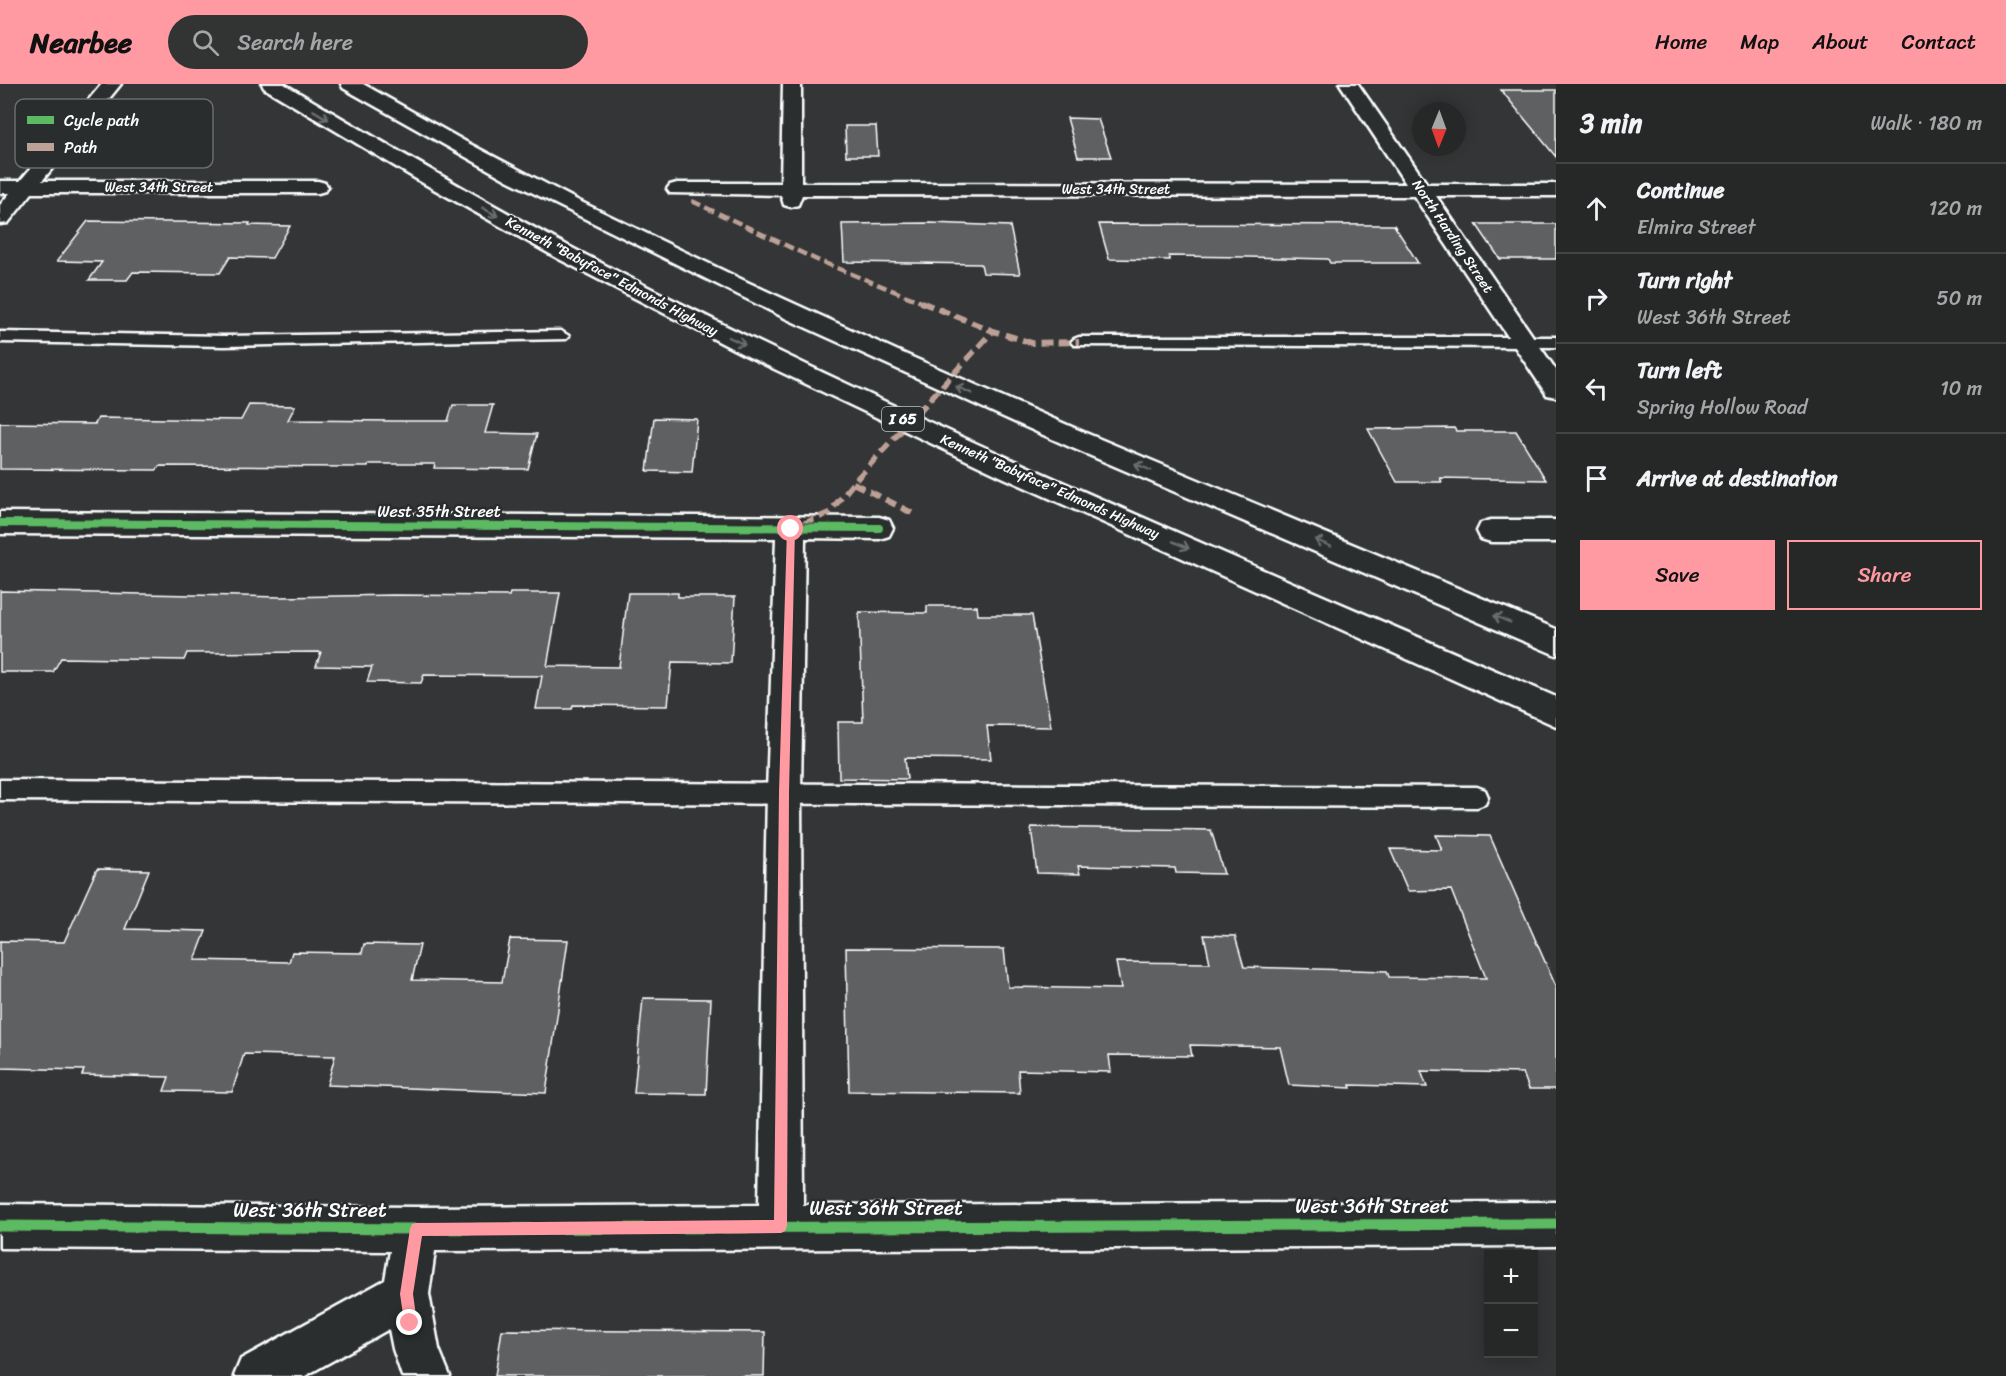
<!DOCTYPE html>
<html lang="en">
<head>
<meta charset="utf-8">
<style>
	:root { --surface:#262828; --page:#323434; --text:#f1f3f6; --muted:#a4a6a8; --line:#424445; --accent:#ff9aa2 }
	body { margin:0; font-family:Sriracha,sans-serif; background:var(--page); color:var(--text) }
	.controls { position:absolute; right:18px; bottom:18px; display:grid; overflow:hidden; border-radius:0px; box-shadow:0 3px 15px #0003 }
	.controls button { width:54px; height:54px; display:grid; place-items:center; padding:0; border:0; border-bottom:2px solid var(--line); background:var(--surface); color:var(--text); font:30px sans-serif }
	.compass { position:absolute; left:1412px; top:18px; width:54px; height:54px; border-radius:50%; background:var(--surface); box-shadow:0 3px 15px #0003; rotate:181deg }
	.stop { position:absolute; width:18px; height:18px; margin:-14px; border:4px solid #ff9aa2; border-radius:50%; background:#fff }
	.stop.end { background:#ff9aa2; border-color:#fff; box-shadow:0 2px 6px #0008 }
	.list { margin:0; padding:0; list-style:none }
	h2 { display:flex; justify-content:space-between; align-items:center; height:78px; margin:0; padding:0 24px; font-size:26px }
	h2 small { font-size:20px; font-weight:400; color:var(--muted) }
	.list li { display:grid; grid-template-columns:39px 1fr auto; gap:18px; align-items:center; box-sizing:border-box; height:90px; padding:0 24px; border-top:2px solid var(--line) }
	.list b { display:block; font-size:22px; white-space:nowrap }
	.list p { margin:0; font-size:20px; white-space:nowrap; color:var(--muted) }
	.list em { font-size:20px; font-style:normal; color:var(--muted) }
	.actions { display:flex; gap:12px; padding:18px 24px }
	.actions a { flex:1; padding:14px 0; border:2px solid var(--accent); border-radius:0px; text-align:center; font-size:21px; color:var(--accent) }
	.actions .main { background:var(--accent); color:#111 }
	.icon { flex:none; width:33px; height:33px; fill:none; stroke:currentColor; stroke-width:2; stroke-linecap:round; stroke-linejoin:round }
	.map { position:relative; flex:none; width:1556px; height:1292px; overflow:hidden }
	header { display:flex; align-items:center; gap:36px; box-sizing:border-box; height:84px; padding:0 30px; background:var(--accent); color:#111 }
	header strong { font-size:28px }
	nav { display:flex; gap:33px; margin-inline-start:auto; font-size:21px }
	.search { width:420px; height:54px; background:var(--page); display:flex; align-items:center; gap:15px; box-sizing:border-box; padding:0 21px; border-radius:33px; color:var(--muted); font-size:22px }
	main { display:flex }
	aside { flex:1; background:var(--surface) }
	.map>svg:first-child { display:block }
</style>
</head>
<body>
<header>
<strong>Nearbee</strong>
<div class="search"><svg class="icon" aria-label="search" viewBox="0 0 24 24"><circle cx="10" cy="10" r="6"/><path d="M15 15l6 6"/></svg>Search here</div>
<nav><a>Home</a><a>Map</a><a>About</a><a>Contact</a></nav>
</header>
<main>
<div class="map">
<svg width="1556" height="1292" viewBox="0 0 1556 1292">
	<rect width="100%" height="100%" fill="#333536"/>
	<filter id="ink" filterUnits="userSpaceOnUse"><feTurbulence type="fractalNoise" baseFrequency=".0167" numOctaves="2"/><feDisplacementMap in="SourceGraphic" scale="12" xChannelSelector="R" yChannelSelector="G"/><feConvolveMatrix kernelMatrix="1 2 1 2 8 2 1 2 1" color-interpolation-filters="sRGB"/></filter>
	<g filter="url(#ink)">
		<path fill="#5f6162" stroke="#fff" stroke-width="1.5" d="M 1501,6 L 1556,6 L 1556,73 Z
			M 1067,34 L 1098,35 L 1111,73 L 1078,73 Z
			M 845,42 L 876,42 L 878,72 L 846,72 Z
			M 88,137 L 250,139 L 249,141 L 290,142 L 272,174 L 230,173 L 220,189 L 133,188 L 127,196 L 89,196 L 102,178 L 57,177 Z
			M 930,139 L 1010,142 L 1020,190 L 983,189 L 981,180 L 844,178 L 842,140 Z
			M 1099,140 L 1394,141 L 1418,179 L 1330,179 L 1328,175 L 1246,173 L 1169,172 L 1170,176 L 1109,175 Z
			M 1476,140 L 1556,140 L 1556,175 L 1500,175 Z
			M 249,321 L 295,322 L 288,336 L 394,337 L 448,337 L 453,321 L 493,321 L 485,349 L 537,350 L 528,385 L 434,384 L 435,380 L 369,380 L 368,383 L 159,382 L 157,386 L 0,385 L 0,339 L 95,340 L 98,334 L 241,336 Z
			M 654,334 L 697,335 L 692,388 L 647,387 Z
			M 1454,344 L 1456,347 L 1516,347 L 1546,396 L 1440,394 L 1442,398 L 1397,398 L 1368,345 Z
			M 0,507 L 281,513 L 394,511 L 509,512 L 510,509 L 560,509 L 547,582 L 619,583 L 628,509 L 678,509 L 678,513 L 735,513 L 731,579 L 672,578 L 668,622 L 573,621 L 572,625 L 536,625 L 542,592 L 424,591 L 421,599 L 367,598 L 372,583 L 316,582 L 321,568 L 187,569 L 184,576 L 61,574 L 53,588 L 0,588 Z
			M 927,522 L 977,522 L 978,531 L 1032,531 L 1051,643 L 987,642 L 991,675 L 905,674 L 907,695 L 839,694 L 838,638 L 863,638 L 859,528 L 927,529 Z
			M 1031,743 L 1211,746 L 1224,790 L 1176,789 L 1175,784 L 1078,782 L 1080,790 L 1037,789 Z
			M 1436,751 L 1490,752 L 1556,903 L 1556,1005 L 1529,1005 L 1523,989 L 1421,987 L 1427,1003 L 1350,1001 L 1351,1004 L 1289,1001 L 1280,963 L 1190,961 L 1192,972 L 1109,971 L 1111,988 L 1018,986 L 1020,1009 L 849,1007 L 846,864 L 1004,865 L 1008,903 L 1121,905 L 1116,878 L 1210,879 L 1204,851 L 1235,852 L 1244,883 L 1387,887 L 1389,893 L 1486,894 L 1451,806 L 1408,807 L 1390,765 L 1442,766 Z
			M 97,785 L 149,786 L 125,845 L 206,847 L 195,876 L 289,878 L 292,868 L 362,869 L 364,860 L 420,861 L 412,896 L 502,898 L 510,855 L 568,856 L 546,1009 L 327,1001 L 335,972 L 244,970 L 232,1008 L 164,1007 L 169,993 L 82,991 L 84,986 L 0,984 L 0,857 L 64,858 Z
			M 643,914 L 711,915 L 706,1010 L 634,1009 Z
			M 502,1246 L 765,1248 L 764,1292 L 495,1292 Z"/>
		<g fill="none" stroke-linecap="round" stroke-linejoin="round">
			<g stroke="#fff" stroke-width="5">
				<path id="lane" d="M 561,247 L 569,252 L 566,255 L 224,262 L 0,258 L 0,248 L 224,252 Z
					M 1079,253 L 1556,253 L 1556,263 L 1074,261 L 1071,258 L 1074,255 Z
					M 0,696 L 1477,703 L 1485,706 L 1488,713 L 1485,720 L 1477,723 L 0,716 Z"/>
			</g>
			<g stroke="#fff" stroke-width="5">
				<path id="street" d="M 102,0 L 121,0 L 42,97 L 318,97 L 325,99 L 328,103 L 325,107 L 318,109 L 32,109 L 8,139 L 0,140 L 0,121 L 10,109 L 0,109 L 0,97 L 20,97 Z
					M 783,0 L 801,0 L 801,99 L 1406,100 L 1340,0 L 1358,0 L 1427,100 L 1556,100 L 1556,112 L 1436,112 L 1556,286 L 1556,313 L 1547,311 L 1414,112 L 802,111 L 798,121 L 791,123 L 784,121 L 781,111 L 670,109 L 667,105 L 670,101 L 677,99 L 781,99 Z
					M 0,428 L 879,433 L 889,436 L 893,444 L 889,452 L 879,455 L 805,454 L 801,708 L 803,1121 L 1556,1118 L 1556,1162 L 435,1167 L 429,1210 L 439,1265 L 450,1292 L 402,1292 L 393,1265 L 389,1245 L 305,1292 L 234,1292 L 241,1275 L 385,1196 L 390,1167 L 0,1164 L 0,1120 L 416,1123 L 759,1121 L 767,708 L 776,454 L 0,450 Z
					M 1491,436 L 1556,436 L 1556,458 L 1491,458 L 1481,455 L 1477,447 L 1481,439 Z"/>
			</g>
			<g stroke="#fff" stroke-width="5">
				<path id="highway" d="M 262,0 L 284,0 C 380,57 476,113 574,165 C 893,332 1227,469 1556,613 L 1556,642 L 1000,392 L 743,270 L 559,175 L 423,99 L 264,4 Z
					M 341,0 L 363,0 L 466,58 L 577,116 L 747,198 L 898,267 L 1088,350 L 1556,545 L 1556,571 L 1070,363 L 787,235 L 507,96 L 343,4 Z"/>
			</g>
			<use href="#lane" fill="#2a2d2e" fill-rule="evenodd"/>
			<use href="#street" fill="#2a2d2e" fill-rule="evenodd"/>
			<use href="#highway" fill="#2a2d2e" fill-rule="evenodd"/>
			<path stroke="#bda197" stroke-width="4.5" stroke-dasharray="10 4.5" stroke-linecap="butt" d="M 692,117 L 817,176 L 924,219"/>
			<path stroke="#bda197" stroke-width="6" stroke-dasharray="12 6" stroke-linecap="butt" d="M 921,218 L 993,247 L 1032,259 L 1079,258
				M 853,399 L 912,429
				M 803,440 L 829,429 L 853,399 L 993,247"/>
			<g stroke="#2a2d2e" stroke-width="10">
				<path id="cycleway-far1" d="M 0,439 L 879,444"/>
			</g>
			<g stroke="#2a2d2e" stroke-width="15">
				<path id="cycleway" d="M 0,1142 L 416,1145 L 1556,1140"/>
			</g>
			<use href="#cycleway-far1" stroke="#5cba63" stroke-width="8"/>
			<use href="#cycleway" stroke="#5cba63" stroke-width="11"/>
		</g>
		<defs><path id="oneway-shaft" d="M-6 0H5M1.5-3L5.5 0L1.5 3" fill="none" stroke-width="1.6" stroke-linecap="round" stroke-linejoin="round" transform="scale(1.5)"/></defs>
		<g stroke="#6a6c6d">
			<use href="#oneway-shaft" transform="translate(321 31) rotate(31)"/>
			<use href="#oneway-shaft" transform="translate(490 128) rotate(29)"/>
			<use href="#oneway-shaft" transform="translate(737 257) rotate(26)"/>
			<use href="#oneway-shaft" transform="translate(964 306) rotate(-156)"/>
			<use href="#oneway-shaft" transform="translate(1143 383) rotate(-157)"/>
			<use href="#oneway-shaft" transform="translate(1323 459) rotate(-157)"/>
			<use href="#oneway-shaft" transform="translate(1181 461) rotate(24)"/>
			<use href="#oneway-shaft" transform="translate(1502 535) rotate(-157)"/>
		</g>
	</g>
	<path fill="#ff9aa2" d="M 791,441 L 795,445 L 789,708 L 787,1142 L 785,1147 L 781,1149 L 422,1152 L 413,1210 L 417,1239 L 415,1244 L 410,1246 L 405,1244 L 400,1210 L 410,1145 L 412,1140 L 416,1139 L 774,1136 L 779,708 L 787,445 Z"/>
	<g text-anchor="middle" stroke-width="5" stroke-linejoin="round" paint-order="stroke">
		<g font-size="14" fill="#fff" stroke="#2a2d2e">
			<text x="159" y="108">West 34th Street</text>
			<text x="1116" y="110">West 34th Street</text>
			<text transform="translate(1453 152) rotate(56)" y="5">North Harding Street</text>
			<text transform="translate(612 192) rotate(28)" y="5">Kenneth "Babyface" Edmonds Highway</text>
			<text transform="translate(1050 402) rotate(24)" y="5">Kenneth "Babyface" Edmonds Highway</text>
		</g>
		<rect fill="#2a2d2e" stroke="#bfc0c0" stroke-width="1.5" x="882" y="323" width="42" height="24" rx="4.5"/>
		<g font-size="15" font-weight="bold" fill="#fff">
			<text x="903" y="340">I 65</text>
		</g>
		<g font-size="16" fill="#fff" stroke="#2a2d2e">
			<text x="439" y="433">West 35th Street</text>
		</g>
		<g font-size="20" fill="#fff" stroke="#2a2d2e">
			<text x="1372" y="1129">West 36th Street</text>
			<text x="886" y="1131">West 36th Street</text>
			<text x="310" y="1133">West 36th Street</text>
		</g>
	</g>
	<rect x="15" y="15" width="198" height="69" rx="9" fill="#2a2d2e" stroke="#6a6c6d" stroke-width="1.5"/>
	<rect x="27" y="32" width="27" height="8" fill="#5cba63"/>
	<rect x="27" y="59" width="27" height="8" fill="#bda197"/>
	<g font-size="16" fill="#fff">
		<text x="64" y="42">Cycle path</text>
		<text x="64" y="69">Path</text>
	</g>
</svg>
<div class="controls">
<button>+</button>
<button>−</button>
</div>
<svg class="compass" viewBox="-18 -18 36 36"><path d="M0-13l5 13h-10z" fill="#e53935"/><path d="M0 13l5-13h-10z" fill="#a4a6a8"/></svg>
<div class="stop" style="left:791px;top:445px"></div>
<div class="stop end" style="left:410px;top:1239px"></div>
</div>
<aside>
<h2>3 min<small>Walk · 180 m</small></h2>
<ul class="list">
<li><svg class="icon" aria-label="ahead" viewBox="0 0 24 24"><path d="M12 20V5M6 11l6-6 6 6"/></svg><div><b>Continue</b><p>Elmira Street</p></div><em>120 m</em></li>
<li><svg class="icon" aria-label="right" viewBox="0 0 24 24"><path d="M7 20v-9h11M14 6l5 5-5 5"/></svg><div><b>Turn right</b><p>West 36th Street</p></div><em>50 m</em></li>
<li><svg class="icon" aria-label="left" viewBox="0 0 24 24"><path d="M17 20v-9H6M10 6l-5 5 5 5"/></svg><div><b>Turn left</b><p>Spring Hollow Road</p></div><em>10 m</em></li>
<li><svg class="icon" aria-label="arrive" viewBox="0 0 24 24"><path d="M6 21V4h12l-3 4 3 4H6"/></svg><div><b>Arrive at destination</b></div></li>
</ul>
<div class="actions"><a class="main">Save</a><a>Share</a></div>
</aside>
</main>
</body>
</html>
